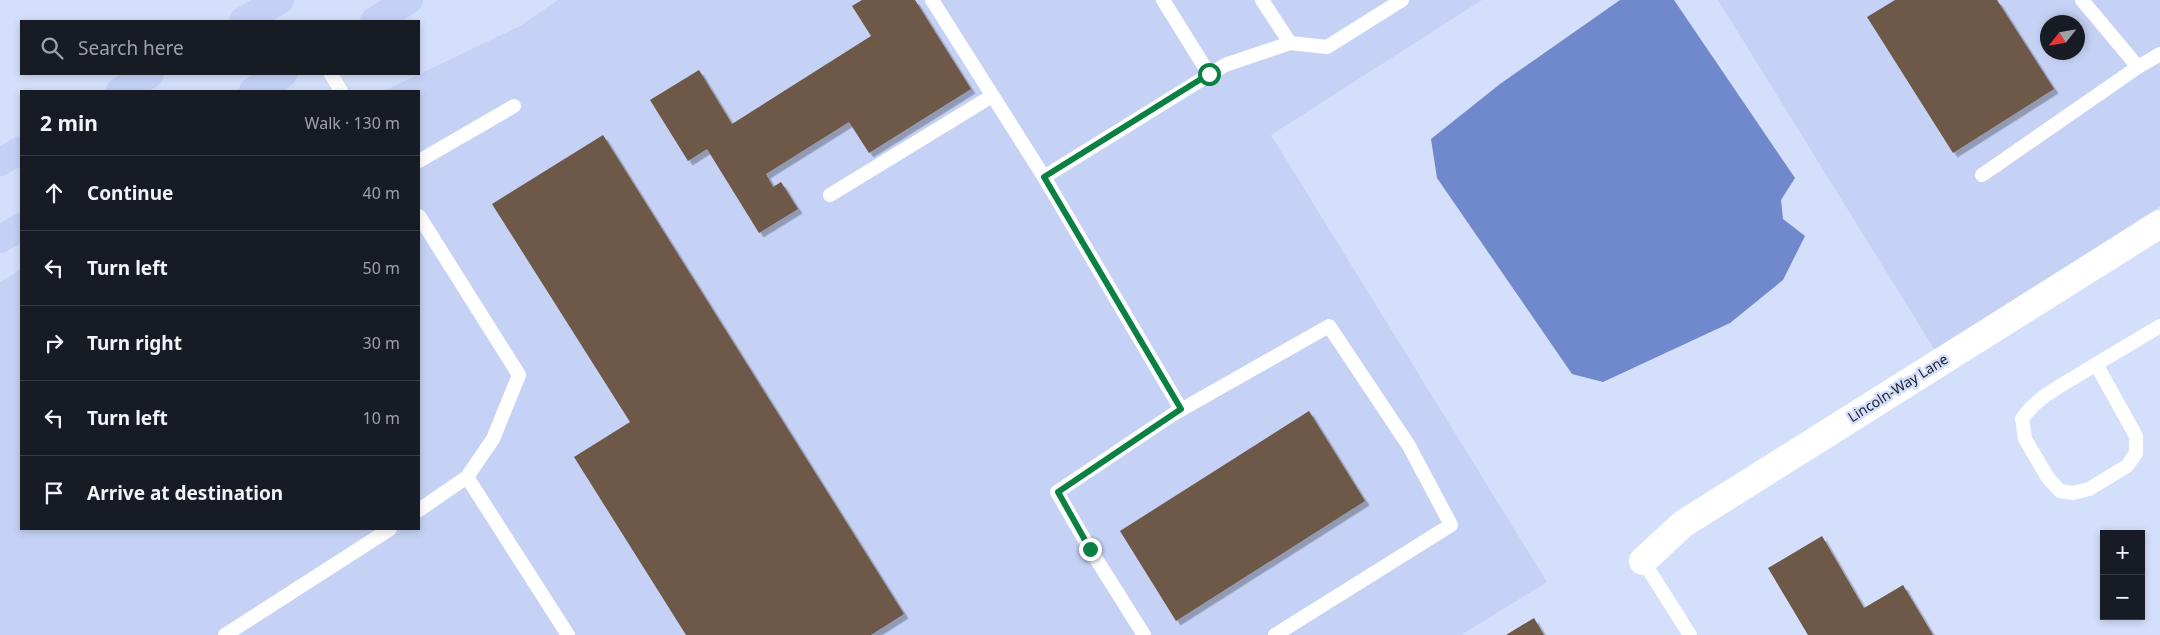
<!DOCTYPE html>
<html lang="en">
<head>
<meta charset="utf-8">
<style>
	:root { --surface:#171b24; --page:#242831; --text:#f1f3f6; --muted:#9ea1a6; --line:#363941 }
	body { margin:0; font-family:"Noto Sans",sans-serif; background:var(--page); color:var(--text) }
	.controls { position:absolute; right:15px; bottom:15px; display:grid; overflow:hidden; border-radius:0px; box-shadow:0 2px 8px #0003 }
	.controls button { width:45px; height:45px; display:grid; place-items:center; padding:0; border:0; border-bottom:1px solid var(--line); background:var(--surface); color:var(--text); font:25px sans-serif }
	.compass { position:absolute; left:2040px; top:15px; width:45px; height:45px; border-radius:50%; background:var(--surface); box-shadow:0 2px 8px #0003; rotate:239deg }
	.stop { position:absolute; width:15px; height:15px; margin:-11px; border:4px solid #0b8043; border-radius:50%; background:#fff }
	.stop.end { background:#0b8043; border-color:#fff; box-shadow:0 1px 5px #0008 }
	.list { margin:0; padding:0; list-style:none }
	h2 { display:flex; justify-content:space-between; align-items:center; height:65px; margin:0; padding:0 20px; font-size:21px }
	h2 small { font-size:16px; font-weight:400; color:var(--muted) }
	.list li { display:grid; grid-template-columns:32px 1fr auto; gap:15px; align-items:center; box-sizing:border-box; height:75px; padding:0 20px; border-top:1px solid var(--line) }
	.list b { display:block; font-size:19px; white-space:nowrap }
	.list em { font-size:16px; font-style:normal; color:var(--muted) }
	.icon { flex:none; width:28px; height:28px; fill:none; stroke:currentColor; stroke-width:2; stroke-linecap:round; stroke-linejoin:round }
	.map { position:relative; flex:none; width:2160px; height:635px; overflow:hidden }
	.search { position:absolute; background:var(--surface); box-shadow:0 2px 8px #0003; left:20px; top:20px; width:400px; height:55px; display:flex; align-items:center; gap:12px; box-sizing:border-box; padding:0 18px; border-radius:0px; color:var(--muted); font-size:19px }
	.panel { position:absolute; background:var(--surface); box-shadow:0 2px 8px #0003; left:20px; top:90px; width:400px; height:440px; border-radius:0px }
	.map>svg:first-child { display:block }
</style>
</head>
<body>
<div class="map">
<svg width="2160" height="635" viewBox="0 0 2160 635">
	<defs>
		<filter id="shadow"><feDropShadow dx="4.5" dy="4.5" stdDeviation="0" flood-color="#0004"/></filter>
	</defs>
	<rect width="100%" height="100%" fill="#d4dffb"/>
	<path fill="#c6d2f5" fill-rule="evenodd" d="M 558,0 L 1482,0 L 1271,135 L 1547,582 L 1461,635 L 0,635 L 0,282 L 21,269 L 21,529 L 419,529 L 419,91 L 384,91 L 520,26 Z
		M 1718,0 L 2160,0 L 2160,206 L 1936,352 ZM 2048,22 L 2078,22 L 2078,52 L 2048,52 Z"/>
	<path fill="#7088cc" d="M 1620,0 L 1674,0 L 1795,178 L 1781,200 L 1783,219 L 1805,236 L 1783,280 L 1730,323 L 1603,382 L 1572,374 L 1437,178 L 1431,139 L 1500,84 Z"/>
	<path fill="#6e5846" filter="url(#shadow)" d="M 862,0 L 915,0 L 971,89 L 869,153 L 849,122 L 766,174 L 773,187 L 781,182 L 798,209 L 759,233 L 707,149 L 688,161 L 650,100 L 699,70 L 732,124 L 871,36 L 852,6 Z
		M 1895,0 L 1997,0 L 2054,89 L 1953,153 L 1867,17 Z
		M 603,135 L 904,614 L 871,635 L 686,635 L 574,457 L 630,422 L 492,204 Z
		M 1309,411 L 1365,501 L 1176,621 L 1120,531 Z
		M 1822,536 L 1864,608 L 1903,585 L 1933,635 L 1808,635 L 1768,568 Z
		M 1534,618 L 1544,635 L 1506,635 Z"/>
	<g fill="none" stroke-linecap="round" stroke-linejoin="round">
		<path stroke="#fff" stroke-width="14" d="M 932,0 L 1044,177 L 1225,65 L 1290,43 L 1262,0
			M 1163,0 L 1209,74
			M 2082,0 L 2138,67 L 2160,54
			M 1290,43 L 1327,47 L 1402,0
			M 331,74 L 341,91
			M 419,161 L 514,106
			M 1982,175 L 2138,67
			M 1044,177 L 1181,409 L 1057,492 L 1090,549 L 1144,635
			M 830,195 L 992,96
			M 419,216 L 519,375 L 493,439 L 467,477 L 419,510
			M 2096,364 L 2136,436 L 2136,453 L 2127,466 L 2089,489 L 2073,493 L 2060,491 L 2048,478 L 2025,439 L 2022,419 C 2036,398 2059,387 2080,374 C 2106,358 2133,342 2160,326
			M 1172,415 L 1329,326 L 1409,446 L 1451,525 L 1275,635
			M 467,477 L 568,635
			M 1643,561 L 1690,635
			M 225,635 L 390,529"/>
		<path stroke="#fff" stroke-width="28" d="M 1643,561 L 1683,524 L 2160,224"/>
		<path stroke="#c3d1f7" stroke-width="28" d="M 243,21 L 280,0
			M 374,21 L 409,0
			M 120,91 L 150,74
			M 253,91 L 283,74
			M 0,162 L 21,150
			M 0,239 L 21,227"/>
	</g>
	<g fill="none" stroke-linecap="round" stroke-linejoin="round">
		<path stroke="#0b8043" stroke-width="6" d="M 1090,549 L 1058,492 L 1181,409 L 1044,177 L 1209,74"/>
	</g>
	<g text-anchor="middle" stroke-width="5" stroke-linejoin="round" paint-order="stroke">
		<g font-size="14" fill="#20242e" stroke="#d4dffb">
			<text transform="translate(1898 388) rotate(-32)" y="5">Lincoln-Way Lane</text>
		</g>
	</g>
</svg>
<div class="controls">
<button>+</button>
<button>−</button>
</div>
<svg class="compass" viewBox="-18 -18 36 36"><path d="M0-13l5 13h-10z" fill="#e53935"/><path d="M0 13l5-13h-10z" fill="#9ea1a6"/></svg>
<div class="stop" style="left:1209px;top:74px"></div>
<div class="stop end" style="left:1090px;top:549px"></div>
<div class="search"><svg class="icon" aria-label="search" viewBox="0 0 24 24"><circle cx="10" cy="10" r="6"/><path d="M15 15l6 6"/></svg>Search here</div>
<section class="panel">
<h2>2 min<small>Walk · 130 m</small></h2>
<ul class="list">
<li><svg class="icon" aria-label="ahead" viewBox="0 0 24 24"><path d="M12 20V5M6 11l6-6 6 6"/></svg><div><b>Continue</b></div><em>40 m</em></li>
<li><svg class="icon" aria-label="left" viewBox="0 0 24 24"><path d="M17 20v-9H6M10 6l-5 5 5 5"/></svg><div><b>Turn left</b></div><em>50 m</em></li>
<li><svg class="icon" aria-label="right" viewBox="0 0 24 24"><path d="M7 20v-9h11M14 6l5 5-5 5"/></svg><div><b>Turn right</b></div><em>30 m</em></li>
<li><svg class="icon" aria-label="left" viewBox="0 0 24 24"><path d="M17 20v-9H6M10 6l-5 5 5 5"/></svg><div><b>Turn left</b></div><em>10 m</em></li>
<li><svg class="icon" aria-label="arrive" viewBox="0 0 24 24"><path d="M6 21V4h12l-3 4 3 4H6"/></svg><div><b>Arrive at destination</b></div></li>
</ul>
</section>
</div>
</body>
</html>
